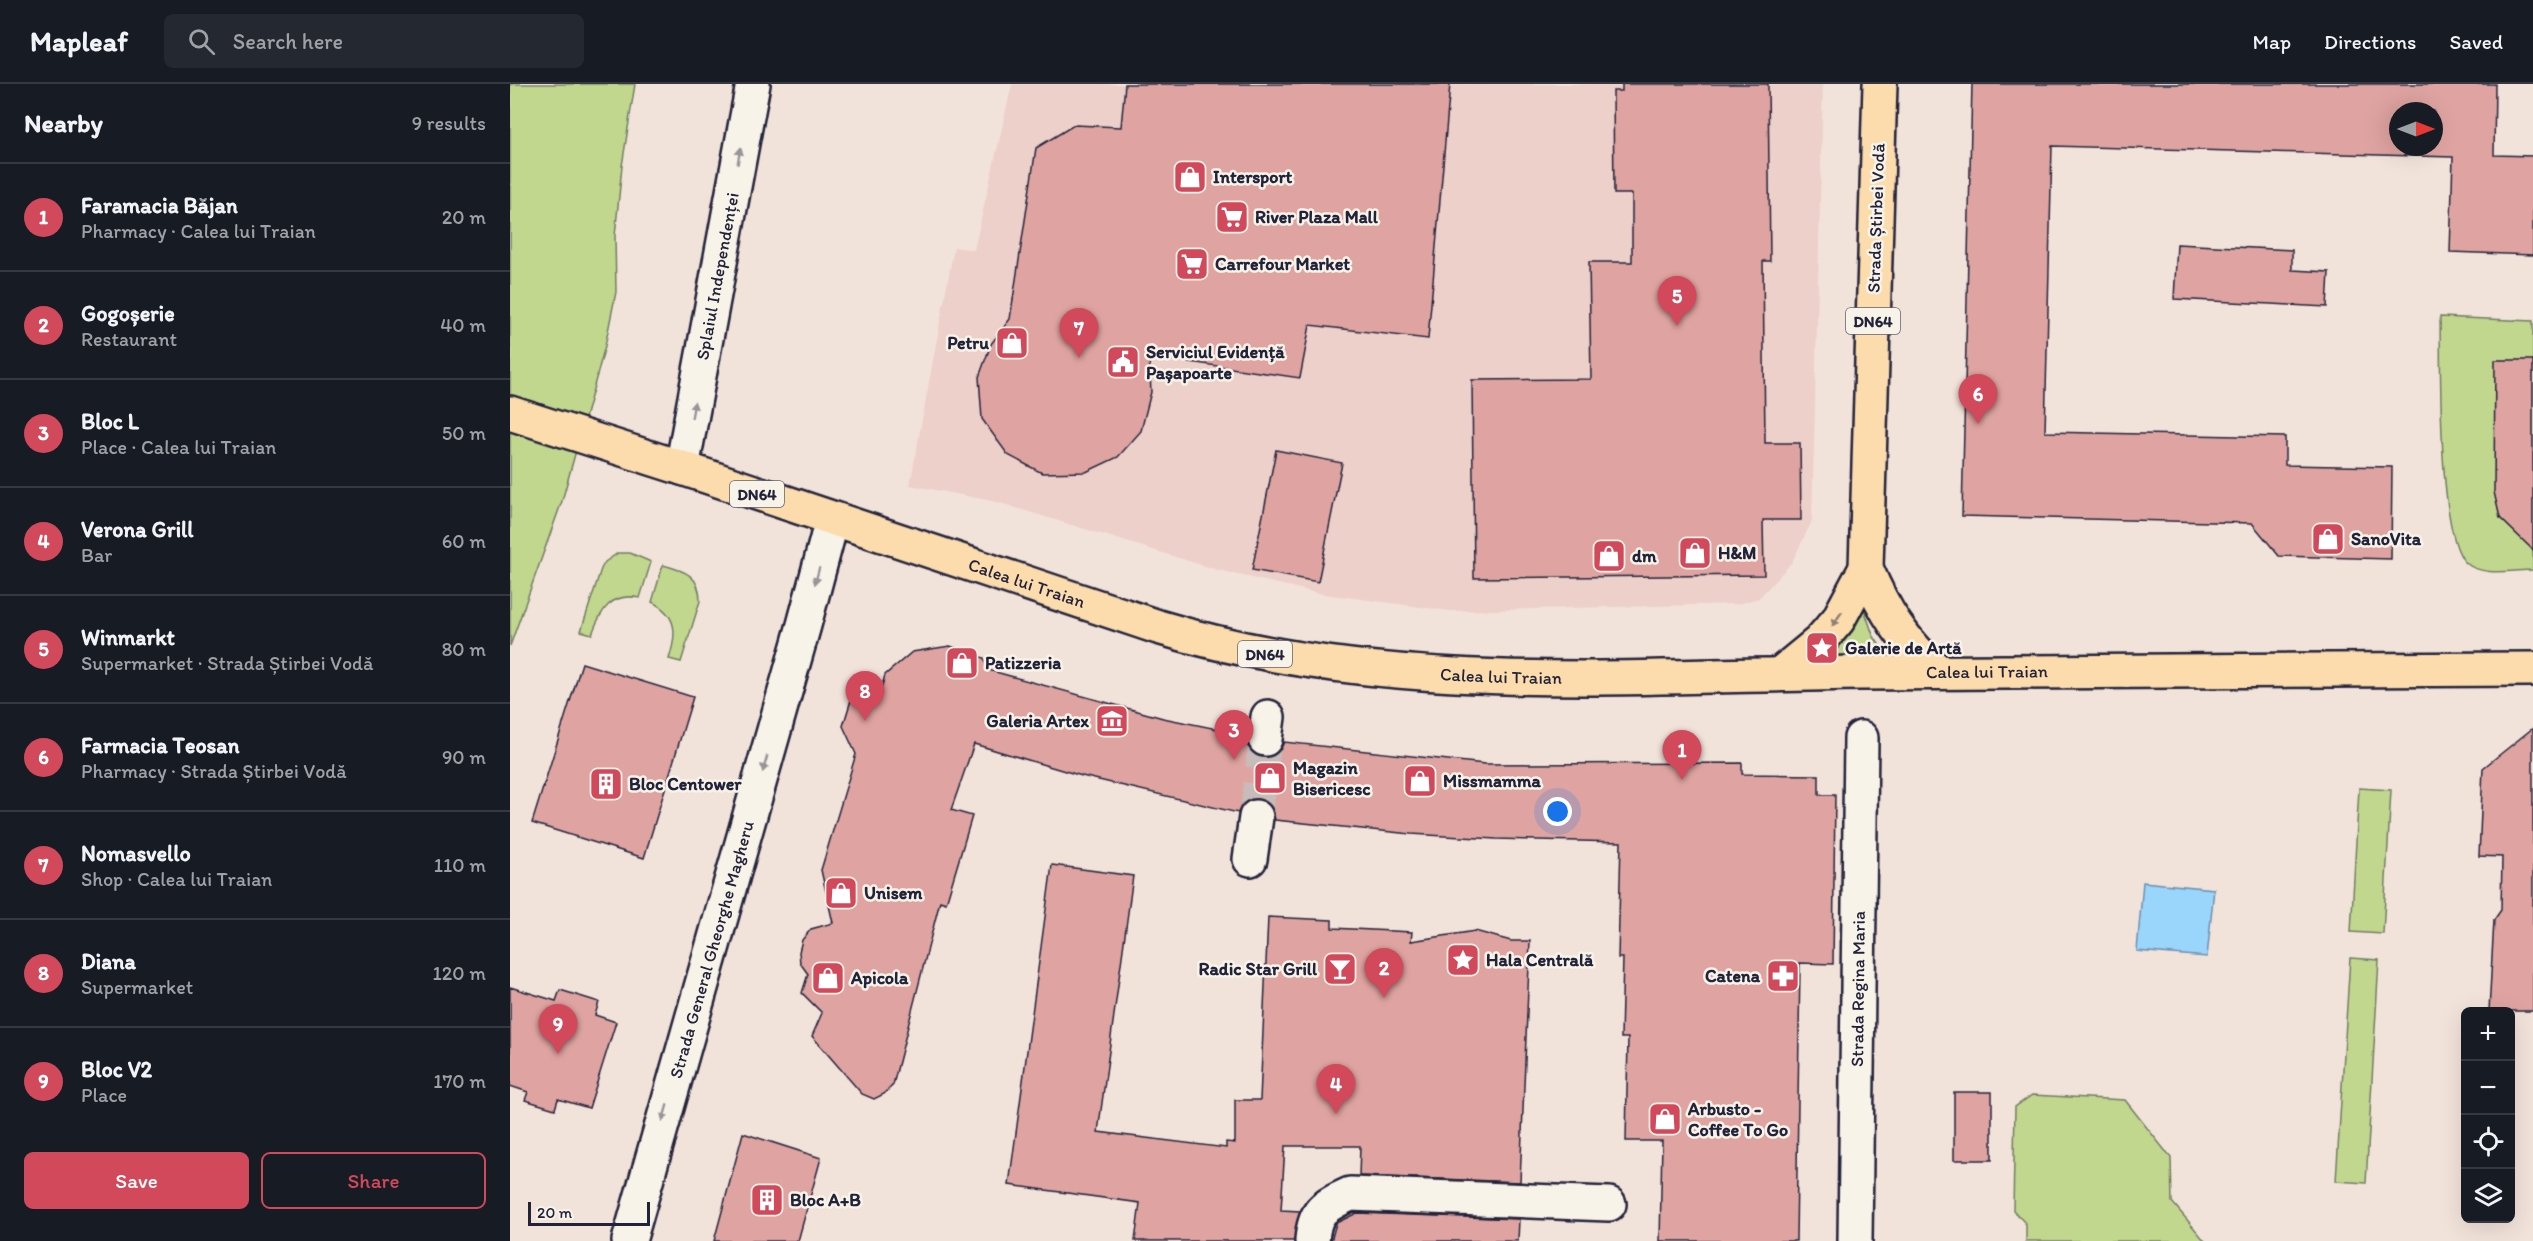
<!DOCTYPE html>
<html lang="en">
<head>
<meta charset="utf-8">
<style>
	:root { --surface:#171b24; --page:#242831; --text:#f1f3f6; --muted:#9ea1a6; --line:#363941; --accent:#d1495b }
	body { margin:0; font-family:Itim,sans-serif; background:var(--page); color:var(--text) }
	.controls { position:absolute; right:18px; bottom:18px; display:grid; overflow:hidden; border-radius:9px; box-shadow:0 6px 24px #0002 }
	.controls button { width:54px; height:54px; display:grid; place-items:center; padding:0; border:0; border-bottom:2px solid var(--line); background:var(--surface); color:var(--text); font:30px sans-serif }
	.compass { position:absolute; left:1879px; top:18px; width:54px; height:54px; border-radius:50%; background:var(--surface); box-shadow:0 6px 24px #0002; rotate:90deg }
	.scale { position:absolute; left:18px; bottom:15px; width:122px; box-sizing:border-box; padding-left:6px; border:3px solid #22223b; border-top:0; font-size:16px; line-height:21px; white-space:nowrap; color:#22223b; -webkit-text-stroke:4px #f7f3e8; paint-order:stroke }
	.you { position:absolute; left:1048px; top:728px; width:21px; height:21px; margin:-15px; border:4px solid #fff; border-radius:50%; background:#1a73e8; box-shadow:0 0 0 9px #1a73e833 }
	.badge { display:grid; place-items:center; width:39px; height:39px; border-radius:50%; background:var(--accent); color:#fff; font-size:20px; font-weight:700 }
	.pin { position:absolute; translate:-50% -50px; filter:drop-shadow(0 2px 3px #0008) }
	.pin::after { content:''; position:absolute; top:32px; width:21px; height:18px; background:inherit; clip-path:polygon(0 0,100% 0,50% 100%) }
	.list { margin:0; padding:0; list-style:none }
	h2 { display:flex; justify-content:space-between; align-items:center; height:78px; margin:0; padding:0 24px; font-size:26px }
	h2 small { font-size:20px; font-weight:400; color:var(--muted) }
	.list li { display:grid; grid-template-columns:39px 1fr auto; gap:18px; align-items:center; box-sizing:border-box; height:108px; padding:0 24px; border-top:2px solid var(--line) }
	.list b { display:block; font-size:22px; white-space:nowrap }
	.list p { margin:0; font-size:20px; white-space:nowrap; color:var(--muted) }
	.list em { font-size:20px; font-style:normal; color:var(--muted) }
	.actions { display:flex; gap:12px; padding:18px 24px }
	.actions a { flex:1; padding:14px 0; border:2px solid var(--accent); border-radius:9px; text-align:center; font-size:21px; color:var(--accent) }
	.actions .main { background:var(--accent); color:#fff }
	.icon { flex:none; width:33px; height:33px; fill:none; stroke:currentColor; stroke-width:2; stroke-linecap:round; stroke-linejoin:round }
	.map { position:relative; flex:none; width:2023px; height:1157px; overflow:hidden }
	header { display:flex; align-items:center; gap:36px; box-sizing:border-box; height:84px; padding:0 30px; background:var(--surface); border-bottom:2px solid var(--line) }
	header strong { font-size:28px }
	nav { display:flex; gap:33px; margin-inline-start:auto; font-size:21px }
	.search { width:420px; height:54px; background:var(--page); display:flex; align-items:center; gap:15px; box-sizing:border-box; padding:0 21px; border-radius:9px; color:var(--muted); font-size:22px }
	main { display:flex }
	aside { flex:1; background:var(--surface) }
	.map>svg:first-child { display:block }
</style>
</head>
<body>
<header>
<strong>Mapleaf</strong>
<div class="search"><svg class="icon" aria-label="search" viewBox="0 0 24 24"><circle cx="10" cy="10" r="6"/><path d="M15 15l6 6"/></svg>Search here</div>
<nav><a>Map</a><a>Directions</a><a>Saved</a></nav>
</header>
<main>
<aside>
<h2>Nearby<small>9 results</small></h2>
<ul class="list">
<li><span class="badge">1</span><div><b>Faramacia Băjan</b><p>Pharmacy · Calea lui Traian</p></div><em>20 m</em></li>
<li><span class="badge">2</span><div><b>Gogoșerie</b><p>Restaurant</p></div><em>40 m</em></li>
<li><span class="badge">3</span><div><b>Bloc L</b><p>Place · Calea lui Traian</p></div><em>50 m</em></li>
<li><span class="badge">4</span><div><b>Verona Grill</b><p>Bar</p></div><em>60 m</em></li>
<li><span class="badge">5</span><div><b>Winmarkt</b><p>Supermarket · Strada Știrbei Vodă</p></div><em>80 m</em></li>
<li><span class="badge">6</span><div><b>Farmacia Teosan</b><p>Pharmacy · Strada Știrbei Vodă</p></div><em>90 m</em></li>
<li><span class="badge">7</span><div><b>Nomasvello</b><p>Shop · Calea lui Traian</p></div><em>110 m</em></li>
<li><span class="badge">8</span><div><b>Diana</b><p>Supermarket</p></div><em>120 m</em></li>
<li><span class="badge">9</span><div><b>Bloc V2</b><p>Place</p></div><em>170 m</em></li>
</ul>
<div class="actions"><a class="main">Save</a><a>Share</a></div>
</aside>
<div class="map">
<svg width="2023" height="1157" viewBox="0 0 2023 1157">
	<rect width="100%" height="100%" fill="#f2e3da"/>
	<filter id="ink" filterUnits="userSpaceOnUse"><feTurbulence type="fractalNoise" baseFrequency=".0167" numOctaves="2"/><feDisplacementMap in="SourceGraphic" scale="12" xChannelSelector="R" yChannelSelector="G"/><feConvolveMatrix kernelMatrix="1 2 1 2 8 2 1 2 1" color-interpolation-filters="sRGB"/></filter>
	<g filter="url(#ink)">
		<path fill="#ecd0c9" d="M 502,0 L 1313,0 L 1302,437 L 1282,478 L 1249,514 L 1228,520 L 940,527 L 807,509 L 708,486 L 487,418 L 400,401 L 444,163 L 464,166 Z"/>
		<path fill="#c1d78d" stroke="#727c64" stroke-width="1.5" d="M 0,0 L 125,0 L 112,82 L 105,152 L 106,208 L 95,262 L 52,417 L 0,562 Z
			M 1930,233 L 2023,237 L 2023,486 C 2003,486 1972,493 1956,479 C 1927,452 1931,278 1930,233 Z
			M 108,469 L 120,469 L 141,478 L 130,514 C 101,508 91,526 82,550 L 71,547 L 91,485 L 95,478 Z
			M 153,481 C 175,487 190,491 190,517 L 171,578 L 159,575 C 167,550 168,531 142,518 Z
			M 1353,522 L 1363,551 L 1376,571 L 1375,573 L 1323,572 L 1323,568 L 1337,550 Z
			M 1849,704 L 1881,706 L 1873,850 L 1841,848 Z
			M 1840,874 L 1869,876 L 1856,1099 L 1826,1097 Z
			M 1522,1011 L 1615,1016 L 1661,1074 L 1662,1118 L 1695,1157 L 1516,1157 L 1516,1140 L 1503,1126 L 1505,1023 Z"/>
		<path fill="#9ad6fb" stroke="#6a8eae" stroke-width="1.5" d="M 1633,798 L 1704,805 L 1697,873 L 1627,867 Z"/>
		<path fill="#dfa4a1" stroke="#22223b" stroke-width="1.5" fill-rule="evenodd" d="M 615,0 L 940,0 L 918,255 L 800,241 L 790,294 L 639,272 L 641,308 L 631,347 L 608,373 L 576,388 L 532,389 L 498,371 L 472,335 L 469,293 L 481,260 L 500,235 L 526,64 L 564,41 L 611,43 Z
			M 1112,0 L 1258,0 L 1260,177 L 1253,177 L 1255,359 L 1290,359 L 1291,436 L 1253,436 L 1254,491 L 964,494 L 962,296 L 1081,295 L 1079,178 L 1122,178 L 1122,110 L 1104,110 L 1103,7 L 1112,7 Z
			M 1462,0 L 1985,0 L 1984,71 L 2023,72 L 2023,171 L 1940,168 L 1943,73 L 1542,62 L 1535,348 L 1775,353 L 1775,381 L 1882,383 L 1881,475 L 1769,472 L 1742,439 L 1452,432 ZM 1888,27 L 1924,27 L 1924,63 L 1888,63 Z
			M 1667,160 L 1782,166 L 1782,186 L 1819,188 L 1817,223 L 1664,215 Z
			M 1985,276 L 2023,276 L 2023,466 L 1990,434 L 1984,408 Z
			M 766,366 L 832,379 L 808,498 L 742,486 Z
			M 440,562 L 474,574 L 478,586 L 653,634 L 737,651 L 738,663 L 743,669 L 752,673 L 763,672 L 770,666 L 774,658 L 975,680 L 1232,679 L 1232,690 L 1309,691 L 1309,711 L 1325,711 L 1323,880 L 1290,879 L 1286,1157 L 1150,1157 L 1152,1057 L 1116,1057 L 1118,954 L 1111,954 L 1113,874 L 1108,874 L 1111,758 L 986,755 L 901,750 L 765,736 L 763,726 L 758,719 L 749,715 L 739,716 L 732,721 L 728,729 L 572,692 L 464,660 L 441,726 L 462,732 L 436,819 L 430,817 L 383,1001 L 374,1010 L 364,1015 L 352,1010 L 302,952 L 312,929 L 292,909 L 298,890 L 290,879 L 289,868 L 292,856 L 301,845 L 323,839 L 311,786 L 346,670 L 333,642 L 342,613 L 367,620 L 375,591 L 402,568 Z
			M 72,579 L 183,613 L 134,774 L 22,739 Z
			M 2023,644 L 2023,927 L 1979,927 L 1984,836 L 1991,826 L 1992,773 L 1969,772 L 1973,684 Z
			M 542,781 L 623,792 L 588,1048 L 716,1064 L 716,1058 L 725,1059 L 725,1016 L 750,1016 L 758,833 L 822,836 L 822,844 L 902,848 L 901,857 L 965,847 L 1001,857 L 1020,857 L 1010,1098 L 849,1092 L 850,1062 L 775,1062 L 771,1126 L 790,1127 L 784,1157 L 625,1157 L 630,1119 L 499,1101 Z
			M 0,903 L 46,917 L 50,906 L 89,918 L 85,931 L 106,938 L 79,1024 L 48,1015 L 45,1025 L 15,1016 L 18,1008 L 0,1002 Z
			M 1444,1008 L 1482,1008 L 1482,1076 L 1444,1076 Z
			M 233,1049 L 311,1074 L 288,1157 L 204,1157 Z
			M 847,1129 L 1009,1135 L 1008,1157 L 821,1157 L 826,1139 Z"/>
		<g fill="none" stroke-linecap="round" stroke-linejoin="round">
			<path stroke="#c8bcba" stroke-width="33" stroke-dasharray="33 16" stroke-linecap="butt" d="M 746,733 L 755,655"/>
			<g stroke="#22223b" stroke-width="38">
				<g id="street">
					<path d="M 755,655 L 758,633"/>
					<path d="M 740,775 L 746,733"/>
					<path d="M 802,1157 C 804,1126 814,1122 840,1110 L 1099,1120"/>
					<path id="s1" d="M 1345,1157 L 1351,654"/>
				</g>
			</g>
			<g stroke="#22223b" stroke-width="38">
				<g id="secondary">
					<path id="s2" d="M 172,384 L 243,0"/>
					<path id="s3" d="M 119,1157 L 294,541 L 322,436"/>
				</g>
			</g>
			<g stroke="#22223b" stroke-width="38">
				<g id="primary">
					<path d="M 1370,0 L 1356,484 C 1373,525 1394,560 1429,588"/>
					<path id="s4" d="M 0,329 L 172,384 L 648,543 C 876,612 1116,592 1351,589 C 1575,586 1799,587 2023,585"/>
					<path d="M 1270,590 L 1309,558 L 1328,536 L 1356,484"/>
				</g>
			</g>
			<use href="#street" stroke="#f7f3e8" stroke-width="33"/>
			<use href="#secondary" stroke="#f7f3e8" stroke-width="33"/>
			<use href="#primary" stroke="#fcdcac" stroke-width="33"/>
		</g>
		<defs><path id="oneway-solid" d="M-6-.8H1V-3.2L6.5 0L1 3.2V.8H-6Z" transform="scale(1.5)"/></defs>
		<g fill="#97959a">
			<use href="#oneway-solid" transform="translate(229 72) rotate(-80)"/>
			<use href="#oneway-solid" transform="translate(183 326) rotate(-80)"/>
			<use href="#oneway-solid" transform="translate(307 492) rotate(105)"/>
			<use href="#oneway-solid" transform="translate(255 680) rotate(106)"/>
			<use href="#oneway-solid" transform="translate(155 1029) rotate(106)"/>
		</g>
		<use fill="#8f7f74" href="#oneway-solid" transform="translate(1327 535) rotate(124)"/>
	</g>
	<defs>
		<g id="shop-square" transform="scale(1.725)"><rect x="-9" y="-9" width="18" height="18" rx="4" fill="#d1495b" stroke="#f7f3e8"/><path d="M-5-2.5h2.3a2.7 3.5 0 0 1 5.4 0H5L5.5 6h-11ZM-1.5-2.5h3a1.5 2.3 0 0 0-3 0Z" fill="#fff"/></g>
		<g id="supermarket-square" transform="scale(1.725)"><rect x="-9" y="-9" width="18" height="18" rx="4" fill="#d1495b" stroke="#f7f3e8"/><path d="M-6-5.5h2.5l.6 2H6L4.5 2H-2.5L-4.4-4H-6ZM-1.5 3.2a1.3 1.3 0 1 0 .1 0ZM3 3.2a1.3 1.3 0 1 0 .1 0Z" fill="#fff"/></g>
		<g id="civic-square" transform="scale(1.725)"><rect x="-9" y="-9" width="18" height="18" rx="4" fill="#d1495b" stroke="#f7f3e8"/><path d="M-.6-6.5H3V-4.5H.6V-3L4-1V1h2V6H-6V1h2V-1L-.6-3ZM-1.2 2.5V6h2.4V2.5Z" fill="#fff"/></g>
		<g id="sight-square" transform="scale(1.725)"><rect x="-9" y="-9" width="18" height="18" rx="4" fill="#d1495b" stroke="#f7f3e8"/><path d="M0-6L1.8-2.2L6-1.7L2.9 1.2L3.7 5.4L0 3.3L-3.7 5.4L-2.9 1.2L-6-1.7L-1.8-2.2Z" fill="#fff"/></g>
		<g id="museum-square" transform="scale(1.725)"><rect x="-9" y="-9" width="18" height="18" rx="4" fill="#d1495b" stroke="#f7f3e8"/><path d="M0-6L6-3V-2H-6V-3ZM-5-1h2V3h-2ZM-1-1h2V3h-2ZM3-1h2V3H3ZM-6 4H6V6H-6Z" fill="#fff"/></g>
		<g id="building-square" transform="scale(1.725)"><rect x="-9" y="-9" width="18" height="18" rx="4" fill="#d1495b" stroke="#f7f3e8"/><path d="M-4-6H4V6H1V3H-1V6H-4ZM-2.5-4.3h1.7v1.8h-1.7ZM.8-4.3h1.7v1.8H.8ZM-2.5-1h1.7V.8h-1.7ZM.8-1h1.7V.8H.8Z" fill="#fff"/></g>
		<g id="bar-square" transform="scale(1.725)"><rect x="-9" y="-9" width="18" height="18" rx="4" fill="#d1495b" stroke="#f7f3e8"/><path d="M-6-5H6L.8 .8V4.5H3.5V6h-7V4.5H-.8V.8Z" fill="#fff"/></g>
		<g id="pharmacy-square" transform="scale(1.725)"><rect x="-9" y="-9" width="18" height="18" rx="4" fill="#d1495b" stroke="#f7f3e8"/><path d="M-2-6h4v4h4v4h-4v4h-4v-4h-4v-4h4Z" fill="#fff"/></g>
	</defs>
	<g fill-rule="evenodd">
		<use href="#shop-square" x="680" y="93"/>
		<use href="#supermarket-square" x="722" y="133"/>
		<use href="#supermarket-square" x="682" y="180"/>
		<use href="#shop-square" x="502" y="259"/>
		<use href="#civic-square" x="613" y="278"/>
		<use href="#shop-square" x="1818" y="455"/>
		<use href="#shop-square" x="1185" y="469"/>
		<use href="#shop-square" x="1099" y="472"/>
		<use href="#sight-square" x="1312" y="564"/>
		<use href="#shop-square" x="452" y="579"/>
		<use href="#museum-square" x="602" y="637"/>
		<use href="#shop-square" x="760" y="694"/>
		<use href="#shop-square" x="910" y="697"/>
		<use href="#building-square" x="96" y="700"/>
		<use href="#shop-square" x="331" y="809"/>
		<use href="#sight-square" x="953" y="876"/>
		<use href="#bar-square" x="830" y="885"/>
		<use href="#pharmacy-square" x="1273" y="892"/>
		<use href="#shop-square" x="318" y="894"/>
		<use href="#shop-square" x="1155" y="1035"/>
		<use href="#building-square" x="257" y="1116"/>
	</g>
	<g text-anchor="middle" stroke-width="5" stroke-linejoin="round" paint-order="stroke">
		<g fill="#f7f3e8" stroke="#62616f" stroke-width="1.5">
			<rect x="1336" y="224" width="54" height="26" rx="4.5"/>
			<rect x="220" y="397" width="54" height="26" rx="4.5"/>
			<rect x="728" y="557" width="54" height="26" rx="4.5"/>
		</g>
		<g font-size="16" font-weight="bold" fill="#22223b">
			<text x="1363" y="243">DN64</text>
			<text x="247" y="416">DN64</text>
			<text x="755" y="576">DN64</text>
		</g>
		<g font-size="18" font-weight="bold" fill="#22223b" stroke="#f7f3e8" text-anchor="start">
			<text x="703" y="99">Intersport</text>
			<text x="745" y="139">River Plaza Mall</text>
			<text x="705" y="186">Carrefour Market</text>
			<text x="479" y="265" text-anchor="end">Petru</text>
			<text x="636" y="274">Serviciul Evidență<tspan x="636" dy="21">Pașapoarte</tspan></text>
			<text x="1841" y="461">SanoVita</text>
			<text x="1208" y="475">H&amp;M</text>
			<text x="1122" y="478">dm</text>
			<text x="1335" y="570">Galerie de Artă</text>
			<text x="475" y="585">Patizzeria</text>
			<text x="579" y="643" text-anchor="end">Galeria Artex</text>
			<text x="783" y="690">Magazin<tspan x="783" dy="21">Bisericesc</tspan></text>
			<text x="933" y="703">Missmamma</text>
			<text x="119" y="706">Bloc Centower</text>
			<text x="354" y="815">Unisem</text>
			<text x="976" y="882">Hala Centrală</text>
			<text x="807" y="891" text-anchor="end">Radic Star Grill</text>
			<text x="1250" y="898" text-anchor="end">Catena</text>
			<text x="341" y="900">Apicola</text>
			<text x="1178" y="1031">Arbusto -<tspan x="1178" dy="21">Coffee To Go</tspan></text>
			<text x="280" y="1122">Bloc A+B</text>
		</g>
		<g font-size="18" fill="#22223b" stroke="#f7f3e8">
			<text transform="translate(1366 134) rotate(-88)" y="6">Strada Știrbei Vodă</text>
			<text dy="6" stroke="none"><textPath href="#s2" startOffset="195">Splaiul Independenței</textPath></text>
			<text dy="6" stroke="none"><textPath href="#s4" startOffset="544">Calea lui Traian</textPath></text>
			<text dy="6" stroke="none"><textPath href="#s4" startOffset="1516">Calea lui Traian</textPath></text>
			<text dy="6" stroke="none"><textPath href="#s4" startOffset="1030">Calea lui Traian</textPath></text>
			<text dy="6" stroke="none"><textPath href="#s3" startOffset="303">Strada General Gheorghe Magheru</textPath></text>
			<text dy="6" stroke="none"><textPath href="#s1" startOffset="252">Strada Regina Maria</textPath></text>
		</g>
	</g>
</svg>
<div class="controls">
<button>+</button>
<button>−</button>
<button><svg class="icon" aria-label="locate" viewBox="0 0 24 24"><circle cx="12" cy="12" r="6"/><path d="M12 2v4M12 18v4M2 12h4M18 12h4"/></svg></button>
<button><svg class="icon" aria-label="layers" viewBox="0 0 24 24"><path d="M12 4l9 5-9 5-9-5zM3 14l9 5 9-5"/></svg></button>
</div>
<svg class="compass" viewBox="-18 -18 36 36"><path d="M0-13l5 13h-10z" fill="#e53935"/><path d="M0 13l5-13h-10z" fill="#9ea1a6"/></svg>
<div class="scale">20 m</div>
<div class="you"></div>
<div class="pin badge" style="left:1172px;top:696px">1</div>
<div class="pin badge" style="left:874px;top:914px">2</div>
<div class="pin badge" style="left:724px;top:676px">3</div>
<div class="pin badge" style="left:826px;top:1030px">4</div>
<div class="pin badge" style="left:1167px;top:242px">5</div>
<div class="pin badge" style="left:1468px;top:340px">6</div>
<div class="pin badge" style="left:569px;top:274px">7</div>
<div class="pin badge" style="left:355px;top:637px">8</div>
<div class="pin badge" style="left:48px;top:970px">9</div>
</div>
</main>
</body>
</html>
